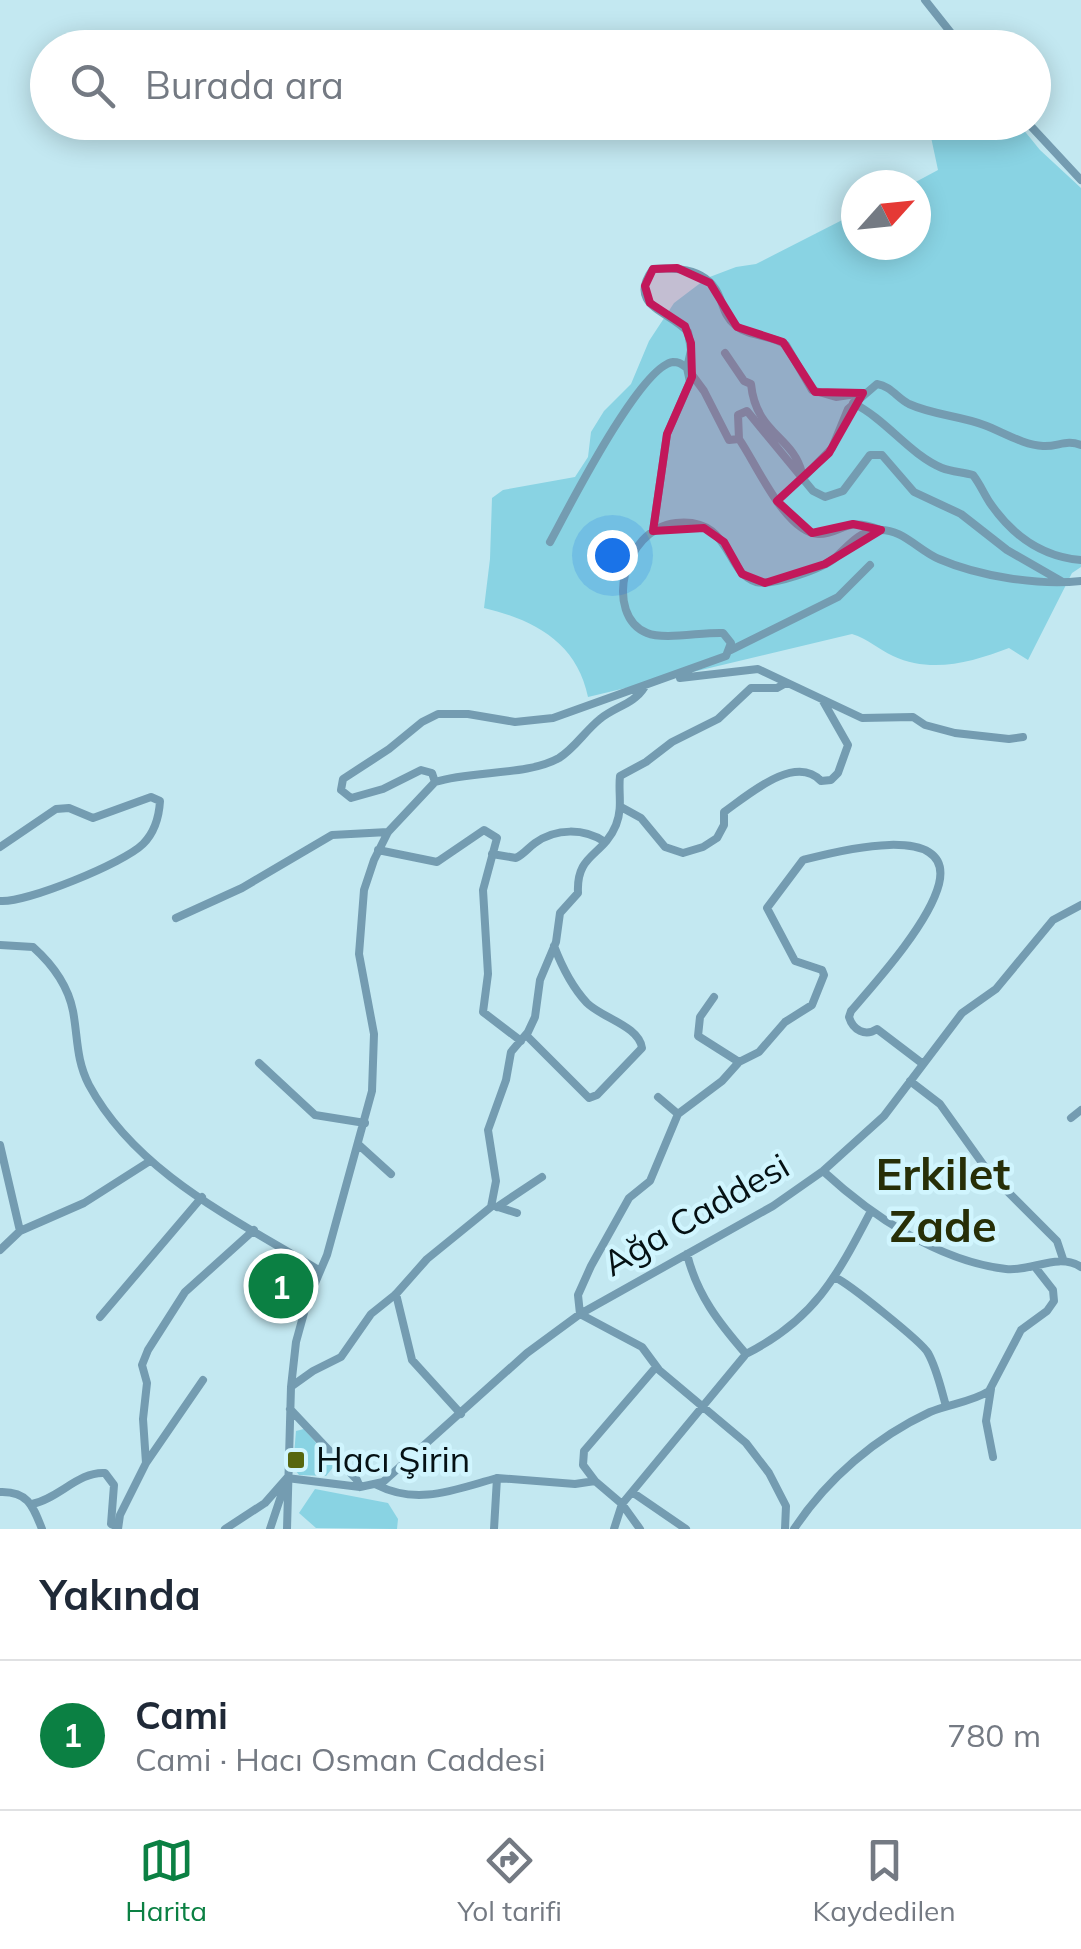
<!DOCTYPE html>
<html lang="tr">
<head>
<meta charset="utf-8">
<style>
	:root { --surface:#fff; --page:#f2f2f3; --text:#1f2937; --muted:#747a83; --line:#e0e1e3; --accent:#0b8043 }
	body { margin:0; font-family:Mulish,sans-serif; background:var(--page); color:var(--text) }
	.compass { position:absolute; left:841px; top:170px; width:90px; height:90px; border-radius:50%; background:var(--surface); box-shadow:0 5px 25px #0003; rotate:63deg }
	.you { position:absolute; left:612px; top:555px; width:35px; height:35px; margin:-25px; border:8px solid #fff; border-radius:50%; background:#1a73e8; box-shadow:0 0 0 15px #1a73e833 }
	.badge { display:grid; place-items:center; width:65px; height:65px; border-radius:50%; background:var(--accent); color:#fff; font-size:32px; font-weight:700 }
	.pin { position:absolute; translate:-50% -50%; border:5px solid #fff; box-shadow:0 2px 10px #0006 }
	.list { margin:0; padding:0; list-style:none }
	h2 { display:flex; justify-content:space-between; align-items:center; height:130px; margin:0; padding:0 40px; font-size:42px }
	h2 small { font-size:32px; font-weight:400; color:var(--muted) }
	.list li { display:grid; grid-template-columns:65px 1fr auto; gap:30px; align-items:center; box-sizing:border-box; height:150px; padding:0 40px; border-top:2px solid var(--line) }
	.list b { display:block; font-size:38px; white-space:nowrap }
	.list p { margin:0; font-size:32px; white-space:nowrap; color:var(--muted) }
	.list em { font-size:32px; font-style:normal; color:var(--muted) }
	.icon { flex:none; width:55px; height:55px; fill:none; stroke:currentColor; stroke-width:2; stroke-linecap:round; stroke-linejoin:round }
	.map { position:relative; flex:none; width:1081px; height:1529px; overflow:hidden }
	.search { position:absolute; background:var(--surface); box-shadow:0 5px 25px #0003; left:30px; right:30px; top:30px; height:110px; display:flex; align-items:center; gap:25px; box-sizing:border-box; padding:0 35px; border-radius:55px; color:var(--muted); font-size:38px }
	.sheet { height:280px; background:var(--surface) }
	nav { display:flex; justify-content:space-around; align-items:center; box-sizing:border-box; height:140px; border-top:2px solid var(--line); background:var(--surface); font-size:28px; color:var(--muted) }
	nav a { display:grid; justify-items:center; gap:5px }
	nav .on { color:var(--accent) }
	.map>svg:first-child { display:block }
</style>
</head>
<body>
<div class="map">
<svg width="1081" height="1529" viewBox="0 0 1081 1529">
	<rect width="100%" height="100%" fill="#c3e8f1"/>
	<path fill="#89d3e3" d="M 928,123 L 1018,123 L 1040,150 L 1081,188 L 1081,567 L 1072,573 L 1028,660 L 1009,648 C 972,662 932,674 893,656 C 878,649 868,639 852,634 L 588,697 C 577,643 535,620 484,608 L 490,559 L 492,498 L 503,490 L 575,477 L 588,457 L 591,432 L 604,411 L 631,384 L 649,341 L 674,303 L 707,278 L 736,267 L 756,264 L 856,213 L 856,245 L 916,245 L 916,185 L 910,185 L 938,170 Z
		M 304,1429 L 335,1465 L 326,1476 L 299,1475 L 293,1467 L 296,1431 Z
		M 315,1489 L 388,1503 L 398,1519 L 397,1529 L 316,1528 L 299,1513 Z"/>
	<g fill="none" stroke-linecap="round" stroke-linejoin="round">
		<path stroke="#749cb1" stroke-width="8" d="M 925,0 L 963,48
			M 1027,122 L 1081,180
			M 725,353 L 744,381 L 751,384 C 756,434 793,436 802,473
			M 863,393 L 836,397 L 812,390 L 786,345 C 771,334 750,338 735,325 C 726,318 724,309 720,298 C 709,269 679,267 653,269 C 626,306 670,311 688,332 L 691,350 L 687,368 L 704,391 L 729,440 L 739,439 L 738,415 L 747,411 L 813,491 L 825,497 L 843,491 L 870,455 L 882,455 L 914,492 L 961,514 L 1007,550 L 1061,581
			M 853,403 C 887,420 909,454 942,468 C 952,472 963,472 973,475 C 980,484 984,494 990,503 C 1012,535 1042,557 1081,560
			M 739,439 C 756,463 785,532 818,534 C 840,535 845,516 878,529
			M 804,477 L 832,448 L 848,409 L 877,384 C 891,386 897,398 909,404 C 933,415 961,416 984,425 C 1003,432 1023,445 1043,446 C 1058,447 1066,439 1081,445
			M 550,542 C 567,511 640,366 673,362 C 680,362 681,364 687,368 L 690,382 L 667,434 L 653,531
			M 731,650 L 838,597 L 870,565
			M 680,678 L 758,669 L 862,718 L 913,717 L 925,725 L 955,733 L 1009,739 L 1023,737
			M 435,782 C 473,770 527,776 559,758 C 575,748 585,731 600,719 C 614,707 634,704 644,688
			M 621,807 L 641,818 L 665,847 L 683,853 L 703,847 L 717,838 L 724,825 L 724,812 C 747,796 795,753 821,781 L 831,780 L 838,773 L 848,745 L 823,701
			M 0,847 L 56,809 L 69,808 L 93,818 L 151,797 L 160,801 C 159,818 155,832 143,844 C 124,863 26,903 0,901
			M 378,850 L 437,862 L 484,830 L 497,838 L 483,890 L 488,974 L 483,1012 L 521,1041
			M 492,854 L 516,858 C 524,854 528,848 535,843 C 556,828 584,828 605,842
			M 176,918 L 242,888 L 332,835 L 388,832
			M 0,945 L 33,947 C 52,964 68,986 73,1011 C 78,1038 76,1060 89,1085 C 137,1174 237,1220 320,1271
			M 714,997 L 700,1017 L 698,1036 L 739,1062 L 722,1081 L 678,1114 L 650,1181 L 629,1198 L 591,1266 L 578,1295 L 580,1314 L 642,1347 L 659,1370 L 746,1443 L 769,1473 L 786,1506 L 785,1529
			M 526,1035 L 589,1098 L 597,1095 L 642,1048 C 639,1026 602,1018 587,1003 C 572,987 562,967 554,946
			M 739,1062 L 759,1052 L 785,1022 L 812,1005 L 824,975 L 822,970 L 795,961 L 767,908 L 803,860 C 830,853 955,819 939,884 C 929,923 878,980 851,1011 L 849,1017 C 853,1030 865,1037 877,1029 L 923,1064
			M 259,1063 L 315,1115 L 365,1123
			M 910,1081 L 940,1104 L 990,1174 L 1057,1241 L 1063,1259
			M 658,1097 L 678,1114
			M 1071,1118 L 1081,1110
			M 0,1145 L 20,1231
			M 359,1145 L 391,1174
			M 823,1171 C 872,1216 938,1261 1006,1269 C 1032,1272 1057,1252 1081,1267
			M 497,1207 L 542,1177
			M 498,1207 L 517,1213
			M 0,1250 L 20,1231 L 84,1203 L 150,1161
			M 836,1278 C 848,1283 922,1342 928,1353 C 937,1369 941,1389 946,1406
			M 396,1294 L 412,1360 L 461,1414
			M 100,1317 L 202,1197
			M 746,1354 C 815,1319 837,1276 871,1211
			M 203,1380 L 146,1463 L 143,1419 L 147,1383 L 142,1365 L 148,1350 L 185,1292 L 254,1230
			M 292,1386 L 313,1371 L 341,1357 L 371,1314 L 396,1294 L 427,1259 L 491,1207 L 496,1181 L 488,1130 L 506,1080 L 511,1052 L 528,1032 L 535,1017 L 540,980 L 556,942 L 560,913 L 578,893 C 576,853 603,857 616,825 C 623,808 618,792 620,776 L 646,762 L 672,742 L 718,719 L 751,688 L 777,688 L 786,683
			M 991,1389 L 986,1421 L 993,1457
			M 290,1409 L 357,1480 L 360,1487
			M 287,1478 L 360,1487 L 383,1482 L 527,1353 L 580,1314 L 773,1206 L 823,1171 L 884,1116 L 962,1013 L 996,989 L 1053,920 L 1081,905
			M 595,1481 L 583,1465 L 584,1451 L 656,1367
			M 377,1485 C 418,1506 456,1489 497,1478
			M 0,1492 C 28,1491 33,1506 42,1529
			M 632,1492 L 686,1529
			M 32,1504 C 58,1499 79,1471 105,1473 L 114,1485 L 111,1524 L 118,1527
			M 118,1529 L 120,1515 L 146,1463
			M 225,1529 L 265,1503 L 287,1478
			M 270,1529 L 284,1487
			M 287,1529 L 291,1387 L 296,1342 L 307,1302 L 327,1255 L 372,1091 L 374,1034 L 359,954 L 364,890 L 374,860 L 388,832 L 435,782 L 432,773 L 421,770 L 383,789 L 351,798 L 341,790 L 343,779 L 389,749 L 422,722 L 438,714 L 468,714 L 515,722 L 553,718 L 726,656 L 731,643 L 723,633 C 702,632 664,640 647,633 C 604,616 622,529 676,523 C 732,517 724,572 756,582 C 773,586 821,569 835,558 C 848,546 859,531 878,530 C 902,528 919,551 939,559 C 978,576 1039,586 1081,581
			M 494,1529 L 497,1478 L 575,1484 L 595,1481 L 622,1504 L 640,1529
			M 614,1529 L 622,1504 L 746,1354 C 719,1323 697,1295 687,1254
			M 794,1529 C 827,1479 876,1437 930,1412 C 949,1404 972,1402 989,1391 L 1021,1330 L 1047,1311 L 1054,1301 L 1053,1290 L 1035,1267"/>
	</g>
	<path fill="#c2185b" fill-opacity="0.2" stroke="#c2185b" stroke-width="8" stroke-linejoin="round" d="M 677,268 L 710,283 L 737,327 L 783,342 L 815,392 L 863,393 L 829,453 L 777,501 L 812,533 L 853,524 L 881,530 L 825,564 L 765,583 L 742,574 L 724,542 L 704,528 L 653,531 L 667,434 L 692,377 L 691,343 L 685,326 L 650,303 L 645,286 L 653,269 Z"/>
	<rect fill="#57670f" stroke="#d0f5fe" stroke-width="4" x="286" y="1450" width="20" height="20" rx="5"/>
	<g text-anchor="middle" stroke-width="9" stroke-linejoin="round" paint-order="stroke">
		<g font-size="35" fill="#051114" stroke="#d0f5fe">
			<text transform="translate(696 1215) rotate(-30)" y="12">Ağa Caddesi</text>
		</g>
		<g font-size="35" fill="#051114" stroke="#d0f5fe" text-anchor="start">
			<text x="316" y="1472">Hacı Şirin</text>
		</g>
		<g font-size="45" font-weight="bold" fill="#272f07" stroke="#d0f5fe">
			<text x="943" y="1190">Erkilet<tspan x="943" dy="52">Zade</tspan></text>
		</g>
	</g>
</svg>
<svg class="compass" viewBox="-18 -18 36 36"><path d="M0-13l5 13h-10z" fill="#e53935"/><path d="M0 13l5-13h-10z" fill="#747a83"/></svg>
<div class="you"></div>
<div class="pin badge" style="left:281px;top:1286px">1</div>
<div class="search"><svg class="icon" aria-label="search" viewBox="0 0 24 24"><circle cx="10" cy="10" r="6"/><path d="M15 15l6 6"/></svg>Burada ara</div>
</div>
<section class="sheet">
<h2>Yakında<small></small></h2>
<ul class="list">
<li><span class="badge">1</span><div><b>Cami</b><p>Cami · Hacı Osman Caddesi</p></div><em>780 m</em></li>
</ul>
</section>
<nav>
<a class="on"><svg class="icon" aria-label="map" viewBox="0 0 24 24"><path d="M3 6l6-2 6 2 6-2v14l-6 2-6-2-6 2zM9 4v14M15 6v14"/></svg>Harita</a>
<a><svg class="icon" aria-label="directions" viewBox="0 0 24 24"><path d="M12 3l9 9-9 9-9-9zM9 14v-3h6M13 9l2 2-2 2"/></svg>Yol tarifi</a>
<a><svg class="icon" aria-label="saved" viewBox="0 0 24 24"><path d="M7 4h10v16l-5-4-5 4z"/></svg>Kaydedilen</a>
</nav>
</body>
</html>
